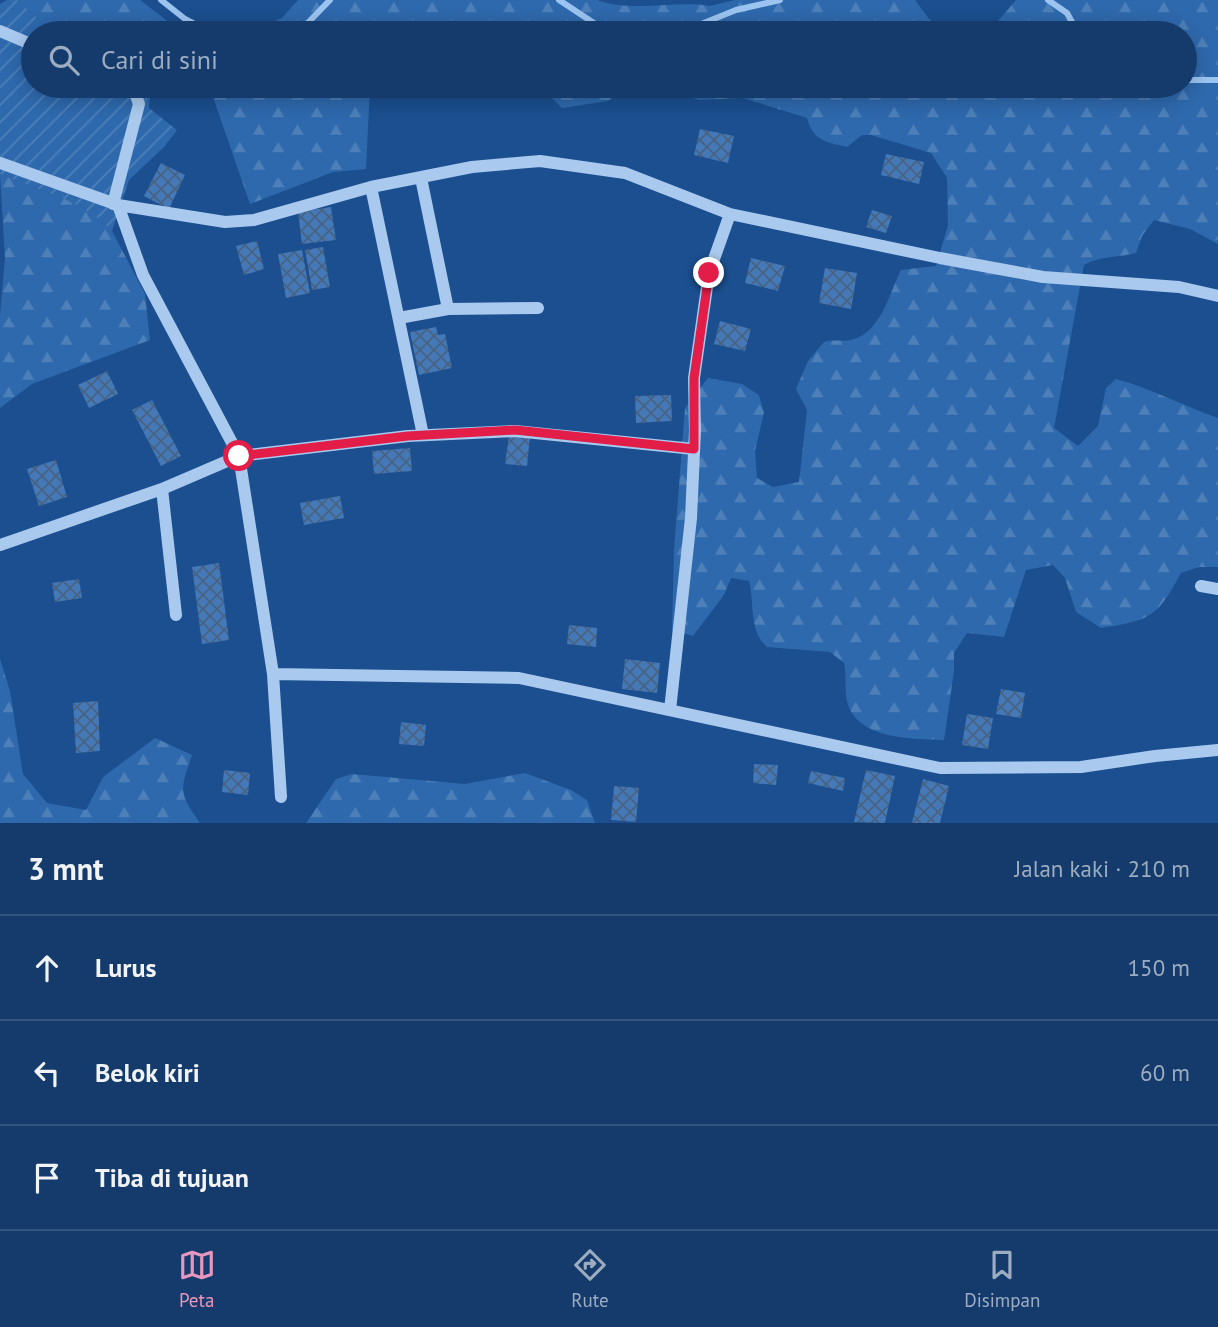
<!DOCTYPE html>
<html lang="id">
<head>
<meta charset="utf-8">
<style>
	:root { --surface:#143b6b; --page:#214673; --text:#f1f3f6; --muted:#9dadc1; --line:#33557e; --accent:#e797bd }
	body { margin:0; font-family:"PT Sans",sans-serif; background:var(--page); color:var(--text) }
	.stop { position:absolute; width:21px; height:21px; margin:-16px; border:5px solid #e11d48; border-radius:50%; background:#fff }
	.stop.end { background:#e11d48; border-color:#fff; box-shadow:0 2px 7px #0008 }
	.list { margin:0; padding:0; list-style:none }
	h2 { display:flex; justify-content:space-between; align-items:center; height:91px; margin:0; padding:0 28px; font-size:30px }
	h2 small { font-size:23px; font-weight:400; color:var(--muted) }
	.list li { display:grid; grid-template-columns:46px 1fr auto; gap:21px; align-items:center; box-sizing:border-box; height:105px; padding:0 28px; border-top:2px solid var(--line) }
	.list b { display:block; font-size:26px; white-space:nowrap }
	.list em { font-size:23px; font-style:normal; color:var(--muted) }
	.icon { flex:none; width:38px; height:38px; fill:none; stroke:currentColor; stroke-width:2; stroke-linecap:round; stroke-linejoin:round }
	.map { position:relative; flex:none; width:1218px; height:823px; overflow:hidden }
	.search { position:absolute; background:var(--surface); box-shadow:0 4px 18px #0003; left:21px; right:21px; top:21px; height:77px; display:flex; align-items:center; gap:18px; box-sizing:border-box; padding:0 24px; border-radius:38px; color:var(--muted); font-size:26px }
	.sheet { height:406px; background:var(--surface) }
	nav { display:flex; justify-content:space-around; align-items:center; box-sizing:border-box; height:98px; border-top:2px solid var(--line); background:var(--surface); font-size:19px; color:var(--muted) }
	nav a { display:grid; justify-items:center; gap:4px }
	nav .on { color:var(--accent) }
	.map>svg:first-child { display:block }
</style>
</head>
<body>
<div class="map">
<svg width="1218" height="823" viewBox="0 0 1218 823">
	<defs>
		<pattern id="forest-firs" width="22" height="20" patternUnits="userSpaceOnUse" patternTransform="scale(1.75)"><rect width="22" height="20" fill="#2e69ad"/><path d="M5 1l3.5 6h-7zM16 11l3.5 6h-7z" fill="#4d80b9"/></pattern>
		<pattern id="garden-furrows" width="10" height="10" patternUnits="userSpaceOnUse" patternTransform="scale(1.75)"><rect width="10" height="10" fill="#2e69ad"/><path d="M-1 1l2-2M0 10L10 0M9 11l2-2" fill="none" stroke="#4d80b9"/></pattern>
		<pattern id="building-cross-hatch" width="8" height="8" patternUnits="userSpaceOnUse" patternTransform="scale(1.75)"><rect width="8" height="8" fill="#4478b7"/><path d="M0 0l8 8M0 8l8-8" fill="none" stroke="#486282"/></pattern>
	</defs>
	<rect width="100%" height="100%" fill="#1b4f8f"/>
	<path fill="url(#forest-firs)" d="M 17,0 L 140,0 L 183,33 L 54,33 Z
		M 298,0 L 597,0 C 631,13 681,0 710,6 L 735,0 L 915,0 L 929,19 L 950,33 L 457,33 L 374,21 L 373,33 L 197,33 L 228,31 L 246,24 L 264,26 L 282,18 Z
		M 1016,0 L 1218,0 L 1218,244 L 1190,229 L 1154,220 L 1142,236 L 1136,253 C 1117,258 1102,255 1084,265 L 1054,428 L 1078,446 L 1098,426 L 1106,388 L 1116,379 C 1151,388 1183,406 1218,418 L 1218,567 L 1199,567 L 1181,573 C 1157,617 1152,620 1101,628 L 1076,612 L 1065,578 L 1053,565 L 1026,570 L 1004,637 L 967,633 L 954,653 L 954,671 L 944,740 C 914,739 856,740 847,701 C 844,689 847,675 844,663 L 830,652 L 767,647 C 748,630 755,604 749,581 L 731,578 L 724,595 L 693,636 L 672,630 L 674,550 L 685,408 L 708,378 L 742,384 L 759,395 L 764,413 L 755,451 L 757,478 L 773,487 L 799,482 L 807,410 L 796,389 L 808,361 L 824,342 C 833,339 842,342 851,340 C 881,333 889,294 901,270 L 936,266 L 948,225 L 947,178 L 931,153 L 871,135 L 862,135 L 847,147 C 826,142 813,141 807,118 L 743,98 L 700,100 L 646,86 L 1185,86 L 1185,33 L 960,33 L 998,21 Z
		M 203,86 L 370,86 L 366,169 L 333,172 L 250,204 L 212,94 Z
		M 540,86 L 628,86 L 608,101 L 562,108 Z
		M 0,174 L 71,201 L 97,215 L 112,231 L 145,294 L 150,340 L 32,384 L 0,408 L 0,315 L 5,258 Z
		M 0,659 L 10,691 L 23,774 L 47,803 L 86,810 L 103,777 L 155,738 L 192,755 C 180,791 178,792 200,823 L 0,823 Z
		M 525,773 L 571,790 L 587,800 L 595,823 L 306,823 L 336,779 L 352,774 L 465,784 Z"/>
	<path fill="url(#garden-furrows)" d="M 7,0 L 17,0 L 54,33 L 33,33 L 33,86 L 121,86 L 133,97 L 150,97 L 149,108 L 177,130 L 164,147 L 129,180 L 112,231 C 82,199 39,191 0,174 L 0,4 Z"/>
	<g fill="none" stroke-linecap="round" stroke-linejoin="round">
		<path stroke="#9cc4f0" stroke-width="6" d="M 161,0 L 185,19 L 212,33
			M 559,0 L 606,31 L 660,33
			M 1048,0 L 1067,13 L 1078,33
			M 298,33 L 330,0
			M 679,33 L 736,10 L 780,0
			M 1185,80 L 1218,80"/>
	</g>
	<path fill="url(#building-cross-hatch)" d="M 700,129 L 734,136 L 728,163 L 694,155 Z
		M 886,154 L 924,162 L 919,184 L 881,175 Z
		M 161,163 L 185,175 L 169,209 L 144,196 Z
		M 331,207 L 336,240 L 302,244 L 298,212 Z
		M 872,210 L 892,216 L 886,233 L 866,227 Z
		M 257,241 L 264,269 L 244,275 L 236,246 Z
		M 323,247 L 330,287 L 312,290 L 305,250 Z
		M 302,250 L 310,293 L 286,298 L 278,254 Z
		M 751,258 L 785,266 L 778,291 L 745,283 Z
		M 825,268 L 857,273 L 851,309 L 819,303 Z
		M 720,321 L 751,329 L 745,351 L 714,344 Z
		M 436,327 L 438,335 L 445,334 L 452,368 L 419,375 L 410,332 Z
		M 107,371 L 118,394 L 89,408 L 78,385 Z
		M 671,395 L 672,421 L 636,423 L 635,396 Z
		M 152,400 L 181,456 L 161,466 L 132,410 Z
		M 509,435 L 530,437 L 527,466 L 505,464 Z
		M 410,448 L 412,471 L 374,474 L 372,451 Z
		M 56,460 L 67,497 L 39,506 L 27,469 Z
		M 340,496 L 344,518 L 304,525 L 300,503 Z
		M 219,563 L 229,640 L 202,644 L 192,567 Z
		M 79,579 L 82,598 L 55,602 L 52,583 Z
		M 569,625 L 597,628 L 596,647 L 567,644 Z
		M 625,659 L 660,663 L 657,693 L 622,689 Z
		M 1001,689 L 1025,693 L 1021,718 L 996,714 Z
		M 98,701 L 100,751 L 76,753 L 73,703 Z
		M 967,714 L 993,718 L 988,749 L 962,745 Z
		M 401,722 L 426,725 L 424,746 L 399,744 Z
		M 754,764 L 778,765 L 776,785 L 753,783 Z
		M 224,770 L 250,773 L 248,795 L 222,792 Z
		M 866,770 L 895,776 L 885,823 L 854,822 Z
		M 811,771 L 845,778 L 843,791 L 808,783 Z
		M 923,779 L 949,786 L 940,823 L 912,823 Z
		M 614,786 L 639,788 L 636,822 L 611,820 Z"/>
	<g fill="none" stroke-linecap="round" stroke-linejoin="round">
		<path stroke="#a9c9ee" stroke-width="12" d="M 0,31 L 33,45
			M 0,163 L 118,205 L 225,222 L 254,220 L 371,187 L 472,167 L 540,161 L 625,173 L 730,214 L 940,258 L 1043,277 L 1179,287 L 1218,296
			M 421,178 L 448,309
			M 371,187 L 423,435
			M 113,204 L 139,104 L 135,93 L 126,86
			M 118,205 L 143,275 L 239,456 L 273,674 L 519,678 L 940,768 L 1081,767 L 1155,756 L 1218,750
			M 399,318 L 448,309 L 538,308
			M 162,489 L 176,615
			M 0,545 L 162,489 L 239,456 L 408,436 L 515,431 L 694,449
			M 1201,586 L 1218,589
			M 273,674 L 281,797
			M 670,710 L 691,518 L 695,431 L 694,378 L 709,273 L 730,214"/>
	</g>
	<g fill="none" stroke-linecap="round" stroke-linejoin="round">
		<path stroke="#e11d48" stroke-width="9" d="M 239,456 L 408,436 L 515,430 L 694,449 L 694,378 L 709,273"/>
	</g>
</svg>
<div class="stop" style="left:239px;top:456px"></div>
<div class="stop end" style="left:709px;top:273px"></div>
<div class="search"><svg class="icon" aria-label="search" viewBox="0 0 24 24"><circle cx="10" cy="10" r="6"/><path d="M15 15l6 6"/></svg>Cari di sini</div>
</div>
<section class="sheet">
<h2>3 mnt<small>Jalan kaki · 210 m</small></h2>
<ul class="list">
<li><svg class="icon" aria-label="ahead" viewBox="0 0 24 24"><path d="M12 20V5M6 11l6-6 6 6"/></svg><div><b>Lurus</b></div><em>150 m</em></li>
<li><svg class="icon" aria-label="left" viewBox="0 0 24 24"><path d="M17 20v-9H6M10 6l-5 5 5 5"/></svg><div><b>Belok kiri</b></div><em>60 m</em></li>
<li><svg class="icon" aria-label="arrive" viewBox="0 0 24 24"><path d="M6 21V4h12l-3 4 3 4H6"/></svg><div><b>Tiba di tujuan</b></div></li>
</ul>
</section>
<nav>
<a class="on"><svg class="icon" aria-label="map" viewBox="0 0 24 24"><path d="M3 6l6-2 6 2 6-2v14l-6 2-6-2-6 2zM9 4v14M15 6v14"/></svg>Peta</a>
<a><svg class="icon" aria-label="directions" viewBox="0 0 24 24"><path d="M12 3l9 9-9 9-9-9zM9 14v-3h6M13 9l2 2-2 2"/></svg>Rute</a>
<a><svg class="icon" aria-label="saved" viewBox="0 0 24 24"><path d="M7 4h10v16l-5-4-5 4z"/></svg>Disimpan</a>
</nav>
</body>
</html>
